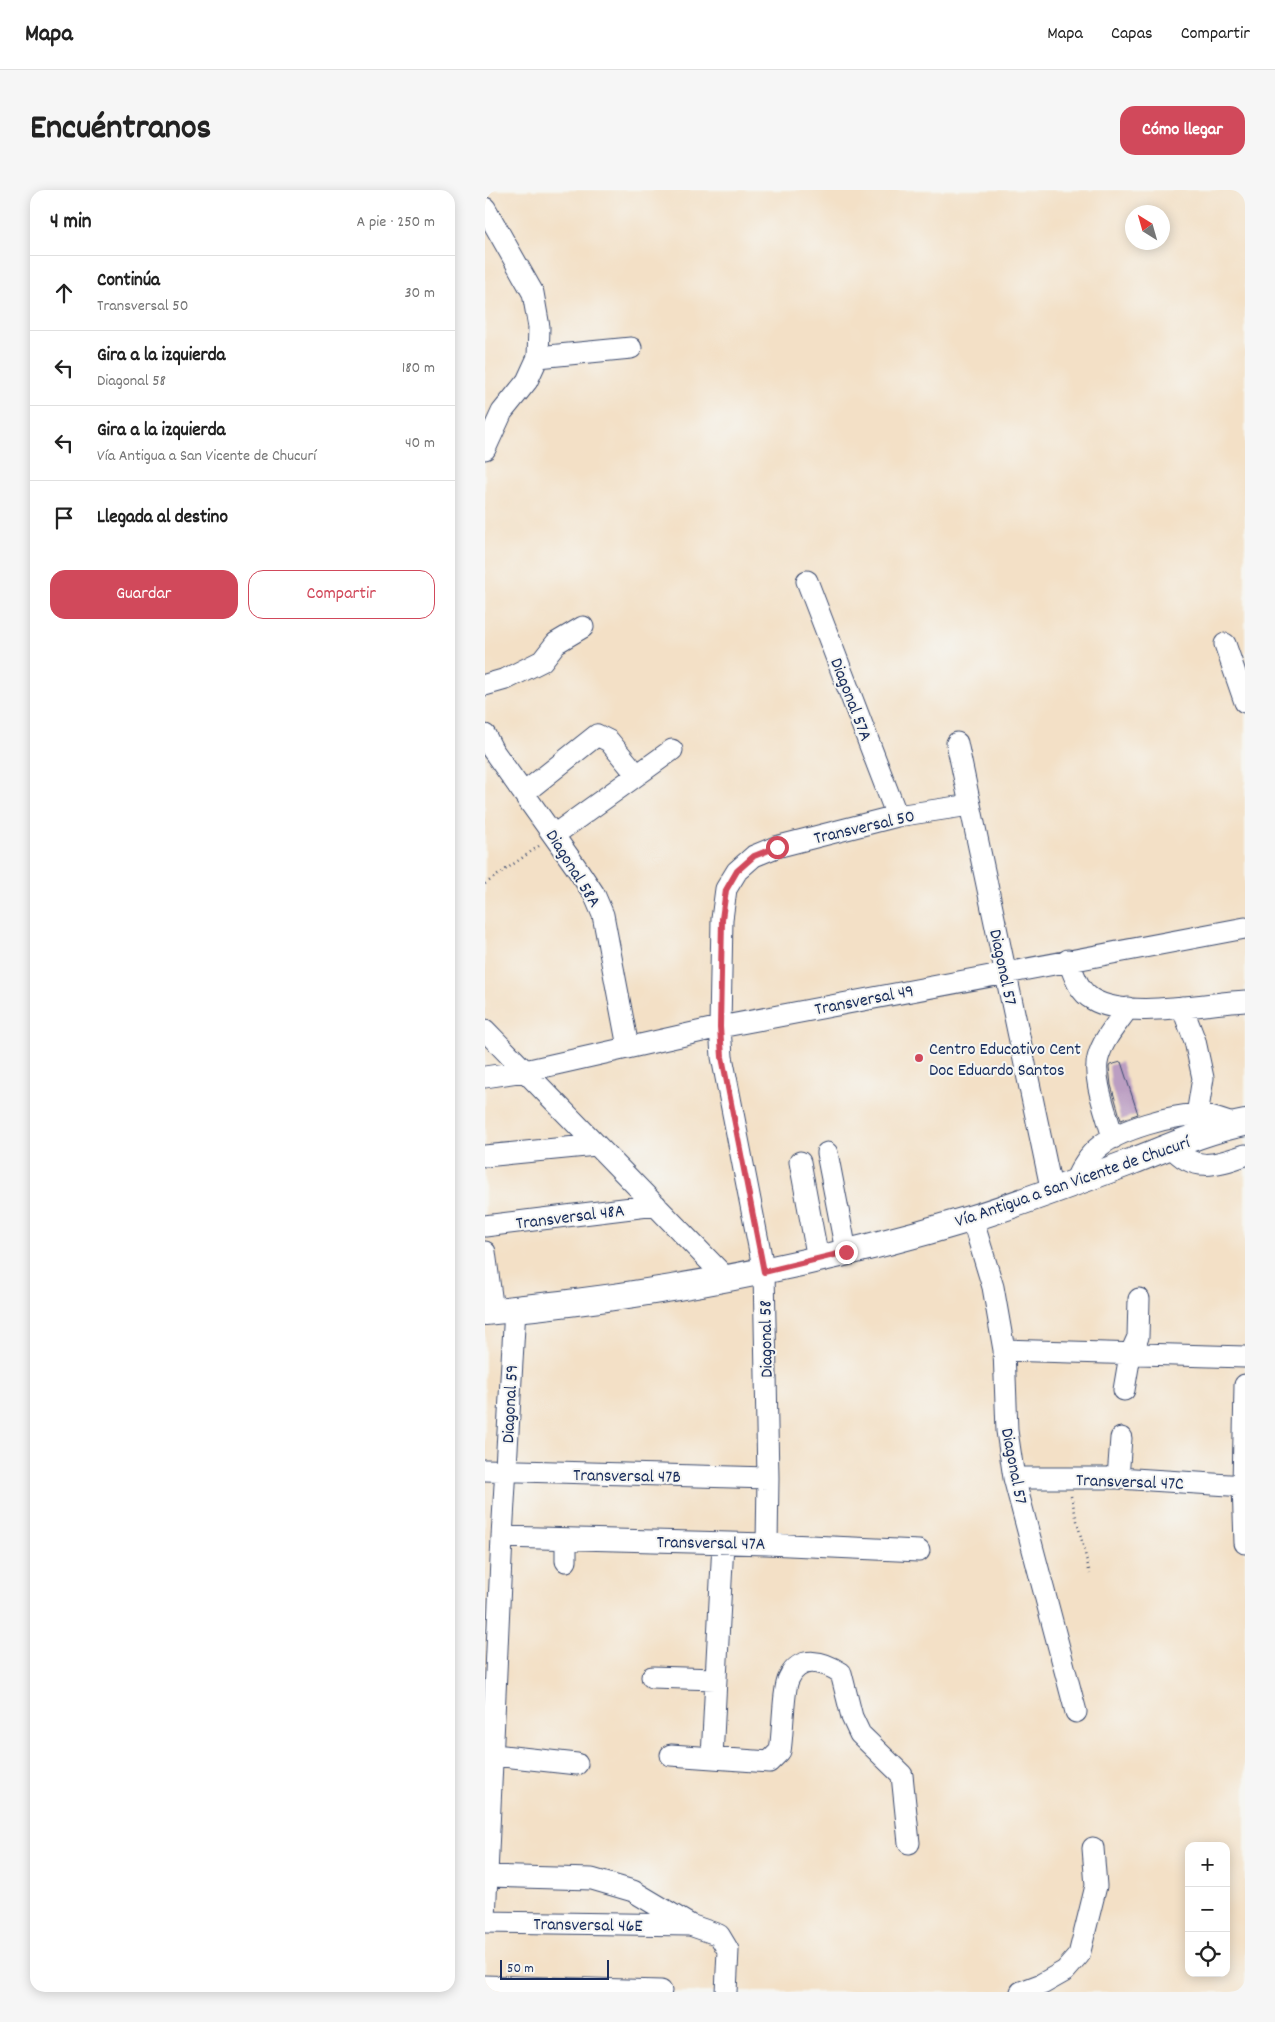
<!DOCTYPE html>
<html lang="es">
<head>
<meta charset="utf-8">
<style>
	:root { --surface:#fff; --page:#f6f6f6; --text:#222; --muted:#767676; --line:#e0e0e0; --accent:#d1495b }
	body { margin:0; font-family:Dekko,sans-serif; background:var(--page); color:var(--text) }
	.controls { position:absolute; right:15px; bottom:15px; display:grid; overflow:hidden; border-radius:10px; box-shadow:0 2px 12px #0003 }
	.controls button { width:45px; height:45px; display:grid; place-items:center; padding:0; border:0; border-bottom:1px solid var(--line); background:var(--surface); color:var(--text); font:25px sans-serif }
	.compass { position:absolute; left:640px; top:15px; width:45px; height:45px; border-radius:50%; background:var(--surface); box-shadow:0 2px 12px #0003; rotate:323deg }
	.scale { position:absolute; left:15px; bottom:12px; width:109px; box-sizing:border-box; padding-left:5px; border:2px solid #1b2f5e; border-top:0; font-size:14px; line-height:18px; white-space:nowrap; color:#1b2f5e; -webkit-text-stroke:4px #f6f6f2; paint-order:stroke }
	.stop { position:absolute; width:15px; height:15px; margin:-11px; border:4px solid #d1495b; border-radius:50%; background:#fff }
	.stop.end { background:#d1495b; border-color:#fff; box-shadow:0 1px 5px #0008 }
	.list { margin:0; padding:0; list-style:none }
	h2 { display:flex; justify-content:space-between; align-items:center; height:65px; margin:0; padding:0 20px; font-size:21px }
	h2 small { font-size:16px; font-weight:400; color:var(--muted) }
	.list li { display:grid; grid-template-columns:32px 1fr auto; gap:15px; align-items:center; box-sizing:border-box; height:75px; padding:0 20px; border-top:1px solid var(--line) }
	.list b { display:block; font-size:19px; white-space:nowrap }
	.list p { margin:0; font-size:16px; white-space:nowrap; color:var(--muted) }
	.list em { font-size:16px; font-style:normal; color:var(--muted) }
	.actions { display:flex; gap:10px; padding:15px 20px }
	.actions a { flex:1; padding:11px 0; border:1px solid var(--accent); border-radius:15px; text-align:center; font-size:18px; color:var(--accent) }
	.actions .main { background:var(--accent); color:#fff }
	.icon { flex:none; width:28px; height:28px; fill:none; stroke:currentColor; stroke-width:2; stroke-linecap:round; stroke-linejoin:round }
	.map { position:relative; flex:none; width:760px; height:1802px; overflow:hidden; border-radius:15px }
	header { display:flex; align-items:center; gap:30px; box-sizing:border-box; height:70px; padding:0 25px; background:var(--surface); border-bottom:1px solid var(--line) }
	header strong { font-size:24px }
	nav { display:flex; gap:28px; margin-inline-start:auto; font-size:18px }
	.intro { display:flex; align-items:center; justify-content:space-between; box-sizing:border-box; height:120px; padding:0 30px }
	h1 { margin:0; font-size:35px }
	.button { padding:12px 22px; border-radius:15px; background:var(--accent); color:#fff; font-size:18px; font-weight:700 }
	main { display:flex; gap:30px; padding:0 30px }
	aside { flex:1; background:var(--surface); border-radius:15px; box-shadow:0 2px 12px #0003 }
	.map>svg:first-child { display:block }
</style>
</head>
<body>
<header>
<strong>Mapa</strong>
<nav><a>Mapa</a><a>Capas</a><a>Compartir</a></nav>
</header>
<div class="intro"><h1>Encuéntranos</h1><a class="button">Cómo llegar</a></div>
<main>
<aside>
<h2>4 min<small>A pie · 250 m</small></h2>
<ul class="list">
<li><svg class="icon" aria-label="ahead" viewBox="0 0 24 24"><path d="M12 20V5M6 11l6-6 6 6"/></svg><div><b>Continúa</b><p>Transversal 50</p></div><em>30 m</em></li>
<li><svg class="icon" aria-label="left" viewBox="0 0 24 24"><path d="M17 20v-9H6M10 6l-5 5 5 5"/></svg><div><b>Gira a la izquierda</b><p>Diagonal 58</p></div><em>180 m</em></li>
<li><svg class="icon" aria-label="left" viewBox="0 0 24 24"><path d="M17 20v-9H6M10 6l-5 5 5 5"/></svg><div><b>Gira a la izquierda</b><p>Vía Antigua a San Vicente de Chucurí</p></div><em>40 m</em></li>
<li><svg class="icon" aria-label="arrive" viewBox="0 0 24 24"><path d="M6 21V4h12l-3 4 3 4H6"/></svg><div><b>Llegada al destino</b></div></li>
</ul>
<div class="actions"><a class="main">Guardar</a><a>Compartir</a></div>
</aside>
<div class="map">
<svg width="760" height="1802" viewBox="0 0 760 1802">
	<rect width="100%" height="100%" fill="#f6f6f2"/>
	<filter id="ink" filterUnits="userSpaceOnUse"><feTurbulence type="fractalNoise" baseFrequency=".02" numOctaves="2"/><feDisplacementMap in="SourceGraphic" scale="10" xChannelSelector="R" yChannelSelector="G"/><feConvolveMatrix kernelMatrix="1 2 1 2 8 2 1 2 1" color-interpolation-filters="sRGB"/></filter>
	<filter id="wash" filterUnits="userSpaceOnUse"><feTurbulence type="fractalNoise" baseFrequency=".0096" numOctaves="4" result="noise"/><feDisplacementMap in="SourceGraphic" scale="20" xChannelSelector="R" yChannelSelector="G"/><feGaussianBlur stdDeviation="1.12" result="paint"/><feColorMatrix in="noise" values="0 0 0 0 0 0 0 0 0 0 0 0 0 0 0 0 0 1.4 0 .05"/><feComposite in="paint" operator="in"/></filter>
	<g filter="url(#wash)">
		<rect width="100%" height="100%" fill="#f3e0c6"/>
		<g id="blocks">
			<path fill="#bb9ec2" d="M 636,872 L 653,924 L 636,930 L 626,895 L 624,877 L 625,875 Z"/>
		</g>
	</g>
	<g filter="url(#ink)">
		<use href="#blocks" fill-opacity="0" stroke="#3b4a6e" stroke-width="1"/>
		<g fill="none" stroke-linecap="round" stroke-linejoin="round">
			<g stroke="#3b4a6e" stroke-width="23">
				<path id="minor" d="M 0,18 L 48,103 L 54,137 L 53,167 L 42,191 L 17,222 L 0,259
					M 53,167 L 146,158
					M 322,391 L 412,626
					M 740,454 L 760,512
					M 0,495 L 21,489 L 57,471 L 71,453 L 98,437
					M 0,545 L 7,559 L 91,677 L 109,704 L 118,725 L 143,857
					M 472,553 L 567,1002
					M 39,603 L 112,545 L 124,551 L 152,585
					M 69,645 L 187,560
					M 583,770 C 589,784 593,801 607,809 C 640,830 721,813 760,811
					M 697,817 L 710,851 L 718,888 L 712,925
					M 0,840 L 242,1089
					M 0,887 L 40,881 L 235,837 L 760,738
					M 628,948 C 623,927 607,889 613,868 C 618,849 632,834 643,818
					M 686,956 C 708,983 731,975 760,965
					M 342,963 L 361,1061
					M 0,966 L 111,955
					M 315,972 L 333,1069
					M 589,994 C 595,979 602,966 615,956 C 634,940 688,924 713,925 C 726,926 738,931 750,935
					M 487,1028 L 508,1097 L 519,1160 L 522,1241 L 529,1288 L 591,1522
					M 0,1036 L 171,1015
					M 0,1062 L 8,1121
					M 519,1160 L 760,1167
					M 760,1195 L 758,1295 L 760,1353
					M 639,1200 L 645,1165 L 653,1147 L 654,1109
					M 0,1280 L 283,1288
					M 529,1288 L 633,1288 L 760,1296
					M 633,1288 L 636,1248
					M 17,1347 L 282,1354 L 434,1361
					M 282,1354 L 283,1288 L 279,1082 L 237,867 L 235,837 L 237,729 L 241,699 L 252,681 L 269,666 L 291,657 L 412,626 L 485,615
					M 81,1371 L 81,1349
					M 167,1487 L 230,1489
					M 0,1564 L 92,1574
					M 186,1565 L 284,1572 L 295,1561 C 298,1545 298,1498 304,1488 C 315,1464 340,1472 356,1483 L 367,1527 L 375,1544 L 417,1585 L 424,1653
					M 227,1567 L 238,1353
					M 3,1686 L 107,1689 L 148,1701 L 205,1735 L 234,1745 L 243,1760 L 241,1802
					M 0,1729 L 17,1347 L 30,1119
					M 0,1732 L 205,1735
					M 0,1796 L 176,1801
					M 536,1802 L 557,1794 L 580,1781 L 594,1765 L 611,1696 L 608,1658"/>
			</g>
			<g stroke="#3b4a6e" stroke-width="28">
				<path id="major" d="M 0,1122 C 165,1107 329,1076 488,1028 C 542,1011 595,991 648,971 C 684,957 722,940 760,933"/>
			</g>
			<path stroke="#3b4a6e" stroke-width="2.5" stroke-dasharray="1 4" stroke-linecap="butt" d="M 0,694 L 54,656
				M 586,1306 L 605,1384"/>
			<use href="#minor" stroke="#fff" stroke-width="21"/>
			<use href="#major" stroke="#fff" stroke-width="26"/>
		</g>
	</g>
	<g fill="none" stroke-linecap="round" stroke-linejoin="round" filter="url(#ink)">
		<path stroke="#d1495b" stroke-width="6" d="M 292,657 L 269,666 L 252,681 L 241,700 L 237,729 L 235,837 L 237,867 L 279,1082 L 361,1062"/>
	</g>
	<circle fill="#d1495b" stroke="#f6f6f2" stroke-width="2" cx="434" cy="868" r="5"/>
	<g text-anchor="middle" stroke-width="4" stroke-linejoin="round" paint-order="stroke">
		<g font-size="18" fill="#1b2f5e" stroke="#f6f6f2">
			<text transform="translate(367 509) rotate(69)" y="6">Diagonal 57A</text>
			<text transform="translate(379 636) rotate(-13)" y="6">Transversal 50</text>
			<text transform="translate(89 678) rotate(58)" y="6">Diagonal 58A</text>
			<text transform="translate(519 777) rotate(78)" y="6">Diagonal 57</text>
			<text transform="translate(379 809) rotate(-11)" y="6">Transversal 49</text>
			<text transform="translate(587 991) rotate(-19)" y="6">Vía Antigua a San Vicente de Chucurí</text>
			<text transform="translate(85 1026) rotate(-7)" y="6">Transversal 48A</text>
			<text transform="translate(280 1149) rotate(-91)" y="6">Diagonal 58</text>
			<text transform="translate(24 1214) rotate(-87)" y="6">Diagonal 59</text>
			<text transform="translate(530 1276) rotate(79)" y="6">Diagonal 57</text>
			<text transform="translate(142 1285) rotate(1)" y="6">Transversal 47B</text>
			<text transform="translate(645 1291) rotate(2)" y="6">Transversal 47C</text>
			<text transform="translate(226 1352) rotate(1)" y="6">Transversal 47A</text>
			<text transform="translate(103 1734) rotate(1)" y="6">Transversal 46E</text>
		</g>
		<g font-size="18" fill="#1b2f5e" stroke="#f6f6f2" text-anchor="start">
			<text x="444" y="864">Centro Educativo Cent<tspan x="444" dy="21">Doc Eduardo Santos</tspan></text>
		</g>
	</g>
</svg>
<div class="controls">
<button>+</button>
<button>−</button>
<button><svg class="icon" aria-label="locate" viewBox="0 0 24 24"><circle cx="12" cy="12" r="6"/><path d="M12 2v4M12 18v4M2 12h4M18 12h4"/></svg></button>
</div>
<svg class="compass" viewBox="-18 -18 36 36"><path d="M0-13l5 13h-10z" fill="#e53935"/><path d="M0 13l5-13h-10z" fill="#767676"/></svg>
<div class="scale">50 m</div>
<div class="stop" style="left:292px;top:657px"></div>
<div class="stop end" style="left:361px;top:1062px"></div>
</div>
</main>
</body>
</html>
